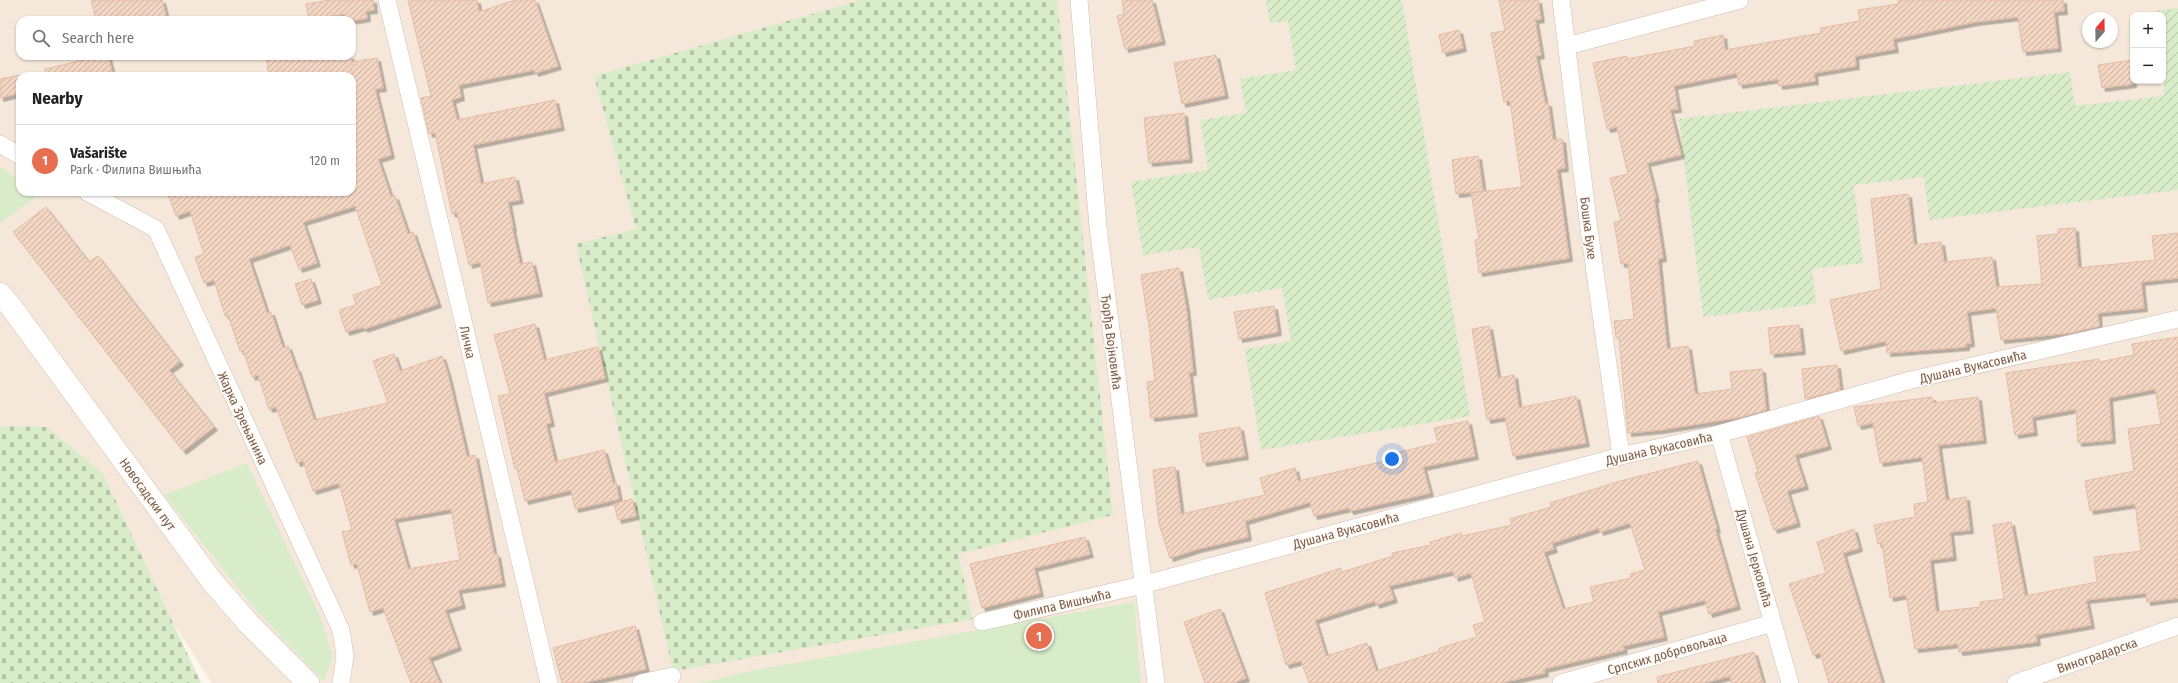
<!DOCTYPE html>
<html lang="en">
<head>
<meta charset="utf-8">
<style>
	:root { --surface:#fff; --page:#f2f2f2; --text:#222; --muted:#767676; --line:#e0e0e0; --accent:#e76f51 }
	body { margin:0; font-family:"Fira Sans Condensed",sans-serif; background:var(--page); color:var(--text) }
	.controls { position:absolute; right:12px; top:12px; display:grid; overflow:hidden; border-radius:8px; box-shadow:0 1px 3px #0004 }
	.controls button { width:36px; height:36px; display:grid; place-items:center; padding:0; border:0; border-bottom:1px solid var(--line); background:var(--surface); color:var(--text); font:20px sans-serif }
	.compass { position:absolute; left:2082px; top:12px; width:36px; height:36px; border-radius:50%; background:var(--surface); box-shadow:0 1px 3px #0004; rotate:20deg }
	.you { position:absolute; left:1392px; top:459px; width:14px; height:14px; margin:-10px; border:3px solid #fff; border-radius:50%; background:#1a73e8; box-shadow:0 0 0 6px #1a73e833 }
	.badge { display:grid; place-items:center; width:26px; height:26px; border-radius:50%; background:var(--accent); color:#fff; font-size:13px; font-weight:700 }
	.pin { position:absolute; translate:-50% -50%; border:2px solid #fff; box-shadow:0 1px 4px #0006 }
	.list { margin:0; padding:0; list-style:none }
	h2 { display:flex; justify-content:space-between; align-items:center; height:52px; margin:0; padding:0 16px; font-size:17px }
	h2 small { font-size:13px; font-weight:400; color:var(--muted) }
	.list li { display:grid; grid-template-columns:26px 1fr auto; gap:12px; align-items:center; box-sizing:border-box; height:72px; padding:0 16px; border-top:1px solid var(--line) }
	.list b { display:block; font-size:15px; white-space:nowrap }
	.list p { margin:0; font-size:13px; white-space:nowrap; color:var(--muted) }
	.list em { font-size:13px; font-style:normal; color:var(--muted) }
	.icon { flex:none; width:22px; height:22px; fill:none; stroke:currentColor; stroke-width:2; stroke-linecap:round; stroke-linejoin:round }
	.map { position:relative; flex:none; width:2178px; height:683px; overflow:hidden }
	.search { position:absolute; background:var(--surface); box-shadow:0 1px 3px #0004; left:16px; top:16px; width:340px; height:44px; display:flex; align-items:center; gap:10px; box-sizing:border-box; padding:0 14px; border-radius:12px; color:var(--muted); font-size:15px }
	.panel { position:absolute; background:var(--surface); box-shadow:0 1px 3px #0004; left:16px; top:72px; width:340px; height:124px; border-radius:12px }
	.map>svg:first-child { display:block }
</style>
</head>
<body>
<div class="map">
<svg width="2178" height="683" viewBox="0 0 2178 683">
	<defs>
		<pattern id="cemetery-stones" width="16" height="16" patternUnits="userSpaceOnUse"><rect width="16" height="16" fill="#d8ecc9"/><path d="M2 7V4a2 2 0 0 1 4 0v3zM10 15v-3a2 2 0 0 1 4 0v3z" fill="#b4c2a5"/></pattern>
		<pattern id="garden-furrows" width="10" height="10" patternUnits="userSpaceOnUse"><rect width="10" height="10" fill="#d8ecc9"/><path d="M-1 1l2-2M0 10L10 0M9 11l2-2" fill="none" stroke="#b4c2a5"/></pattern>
		<pattern id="building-hatch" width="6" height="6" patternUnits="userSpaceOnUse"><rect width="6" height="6" fill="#f3d5c3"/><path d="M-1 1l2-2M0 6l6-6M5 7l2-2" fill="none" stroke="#cab0a1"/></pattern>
		<filter id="shadow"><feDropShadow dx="3.5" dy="3.5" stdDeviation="0" flood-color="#0004"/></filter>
	</defs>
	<rect width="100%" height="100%" fill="#fdf6ec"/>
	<path fill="#f5e8da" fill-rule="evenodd" d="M 0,0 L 2178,0 L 2178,683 L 212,683 L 47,427 L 0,426 ZM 2133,15 L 2163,15 L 2163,81 L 2133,81 ZM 2088,18 L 2112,18 L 2112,42 L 2088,42 ZM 20,20 L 352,20 L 352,56 L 20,56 ZM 20,76 L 352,76 L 352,192 L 20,192 Z"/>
	<path fill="url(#cemetery-stones)" d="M 862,0 L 1057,0 L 1113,515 L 958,554 L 973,619 L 673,671 L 576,244 L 636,229 L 594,76 Z
		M 0,426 L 47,427 L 103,474 L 201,683 L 0,683 Z"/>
	<path fill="#d8ecc9" d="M 0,167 L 20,181 L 20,192 L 37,192 L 40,194 L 0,223 Z
		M 247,463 L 320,616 L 333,657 L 324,681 L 254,608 L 164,495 Z
		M 1134,602 L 1141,683 L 701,683 L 750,671 Z"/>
	<path fill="url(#garden-furrows)" d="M 1266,0 L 1402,0 L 1470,416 L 1261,450 L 1245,349 L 1291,341 L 1282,288 L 1208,300 L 1199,247 L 1143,255 L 1131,182 L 1208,170 L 1200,120 L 1246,113 L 1240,79 L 1296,70 L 1288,21 L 1270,23 Z
		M 2178,8 L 2178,190 L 1929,220 L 1924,177 L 1854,185 L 1863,263 L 1812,269 L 1816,304 L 1703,317 L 1679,119 L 2070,72 L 2075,106 L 2164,96 L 2163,15 L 2154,15 L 2154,11 Z"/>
	<path fill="url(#building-hatch)" stroke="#e6bba3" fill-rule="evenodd" filter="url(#shadow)" d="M 91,0 L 162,0 L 167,20 L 96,20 Z
		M 330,0 L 373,0 L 374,10 L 366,11 L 367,18 L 356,20 L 346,20 L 345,14 L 309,20 L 306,4 Z
		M 408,0 L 477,0 L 479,12 L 515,0 L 535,0 L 558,66 L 535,73 L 534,70 L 459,85 L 461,97 L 452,100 L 457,120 L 555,100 L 561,127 L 473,145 L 481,184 L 515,177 L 520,200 L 508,202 L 513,228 L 512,228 L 520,264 L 532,262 L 539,293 L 488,303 L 480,262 L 469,265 L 457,212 L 452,214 L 435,133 L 429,134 L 426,120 L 421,98 L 431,96 Z
		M 1122,0 L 1152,0 L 1162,41 L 1125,49 L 1117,16 L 1124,14 Z
		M 1499,0 L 1538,0 L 1541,19 L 1535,20 L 1541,55 L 1536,56 L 1545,103 L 1548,103 L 1553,140 L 1562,139 L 1565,168 L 1557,169 L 1569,258 L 1479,273 L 1475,240 L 1479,239 L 1471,193 L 1522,187 L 1510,101 L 1504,102 L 1491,33 L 1505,31 Z
		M 1898,0 L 2063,0 L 2064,11 L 2054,12 L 2058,48 L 2023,52 L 2018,17 L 1975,22 L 1893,39 L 1895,49 L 1855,56 L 1856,66 L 1814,73 L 1815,81 L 1779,86 L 1778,79 L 1739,85 L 1737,73 L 1674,86 L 1678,109 L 1670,110 L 1681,155 L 1647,163 L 1656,199 L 1654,199 L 1663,258 L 1658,259 L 1667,349 L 1688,346 L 1695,394 L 1732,389 L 1730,372 L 1762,369 L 1766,410 L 1741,417 L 1660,430 L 1628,433 L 1619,338 L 1616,338 L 1614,321 L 1634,319 L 1628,263 L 1621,264 L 1614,222 L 1621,221 L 1610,178 L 1628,174 L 1617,127 L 1607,129 L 1593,63 L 1627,56 L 1627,59 L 1695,46 L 1694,41 L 1723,35 L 1725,50 L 1821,33 L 1820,28 L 1860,21 L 1858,10 L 1898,4 Z
		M 1459,30 L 1463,48 L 1443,53 L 1439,35 Z
		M 1216,55 L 1225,95 L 1182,104 L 1174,63 Z
		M 101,56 L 108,56 L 113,76 L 46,76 L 45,69 Z
		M 266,56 L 351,56 L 352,65 L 352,62 L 377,58 L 383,88 L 375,89 L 391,155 L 378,159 L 391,197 L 395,196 L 408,234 L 413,232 L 438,304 L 364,329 L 363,327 L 346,332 L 339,310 L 356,305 L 353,295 L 382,285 L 355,206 L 303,222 L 317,263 L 299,269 L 290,245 L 249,259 L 267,313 L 271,312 L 283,348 L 288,346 L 296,369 L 297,368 L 314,420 L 388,403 L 373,361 L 394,354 L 400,371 L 442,356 L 448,375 L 467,457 L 475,455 L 494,554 L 497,554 L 502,583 L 458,590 L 462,605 L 445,610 L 458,647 L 429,658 L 440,683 L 411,683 L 383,608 L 370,612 L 357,564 L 351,565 L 342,532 L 352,530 L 339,483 L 313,491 L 303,461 L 297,463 L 276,407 L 269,409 L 258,375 L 252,377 L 243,350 L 240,351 L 228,315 L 225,316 L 214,280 L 204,283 L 195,257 L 204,254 L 190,211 L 176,216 L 167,192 L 352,192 L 352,76 L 269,76 ZM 451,509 L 460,560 L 408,569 L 394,519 Z
		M 2133,60 L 2133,84 L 2102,88 L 2098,65 Z
		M 20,75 L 20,93 L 0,98 L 0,79 Z
		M 1184,113 L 1189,159 L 1149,163 L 1144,118 Z
		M 1478,156 L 1483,191 L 1456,194 L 1452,160 Z
		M 1908,194 L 1914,245 L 1941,242 L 1944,262 L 1992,257 L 1996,287 L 2042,284 L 2037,236 L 2058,234 L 2058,229 L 2075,228 L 2078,268 L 2155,260 L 2152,236 L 2178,233 L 2178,278 L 2141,282 L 2144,308 L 2098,313 L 2099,326 L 2070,333 L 2001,340 L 1996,308 L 1967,312 L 1971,343 L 1966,344 L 1966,347 L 1887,353 L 1886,341 L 1841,351 L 1830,300 L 1881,289 L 1871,199 Z
		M 46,207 L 89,262 L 98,256 L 180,362 L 169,370 L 214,427 L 183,451 L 13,232 Z
		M 1179,268 L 1186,306 L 1193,372 L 1189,372 L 1194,413 L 1151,418 L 1147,382 L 1155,381 L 1150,339 L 1151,339 L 1141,275 Z
		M 311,279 L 318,300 L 302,305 L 295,284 Z
		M 1274,306 L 1278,332 L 1239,339 L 1234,312 Z
		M 535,324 L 544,360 L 598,347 L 605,378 L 544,393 L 551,423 L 546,424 L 555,462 L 604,450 L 613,483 L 616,482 L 619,499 L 575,509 L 571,490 L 525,501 L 517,468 L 515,469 L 498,396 L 510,394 L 494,335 Z
		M 1799,325 L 1802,351 L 1771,354 L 1768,328 Z
		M 1489,326 L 1498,378 L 1514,375 L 1519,408 L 1576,396 L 1586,443 L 1513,456 L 1505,417 L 1487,420 L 1472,329 Z
		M 2178,337 L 2178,598 L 2147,602 L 2146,593 L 2086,600 L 2091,625 L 2036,635 L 2037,642 L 1959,652 L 1958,644 L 1915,649 L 1906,595 L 1890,598 L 1882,543 L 1878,544 L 1874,525 L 1915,517 L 1914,504 L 1928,502 L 1922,457 L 1880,463 L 1873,423 L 1858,426 L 1854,407 L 1932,397 L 1933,403 L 1978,397 L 1983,440 L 1938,445 L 1946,500 L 1966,497 L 1970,530 L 1950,532 L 1953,557 L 1930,560 L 1936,612 L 1980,607 L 1980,602 L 2004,599 L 1993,525 L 2011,522 L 2025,596 L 2097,582 L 2094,557 L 2141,551 L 2135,504 L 2090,511 L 2085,481 L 2134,471 L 2128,429 L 2161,424 L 2155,389 L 2109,398 L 2112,440 L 2078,443 L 2076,409 L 2032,417 L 2034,432 L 2015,435 L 2006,373 L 2099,359 L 2099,362 L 2134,355 L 2132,344 Z
		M 1837,365 L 1840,390 L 1805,399 L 1802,369 Z
		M 1819,416 L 1828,446 L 1795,455 L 1805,486 L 1787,491 L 1797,523 L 1774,530 L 1755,473 L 1758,472 L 1747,437 Z
		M 1468,421 L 1475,456 L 1423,467 L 1430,493 L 1350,511 L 1349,508 L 1314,516 L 1310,502 L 1245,521 L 1248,537 L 1198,549 L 1170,558 L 1159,524 L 1153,470 L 1175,467 L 1181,514 L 1265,495 L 1260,478 L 1295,468 L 1298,481 L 1389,460 L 1387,455 L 1438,443 L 1434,428 Z
		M 1240,427 L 1245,456 L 1203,463 L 1199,434 Z
		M 1698,461 L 1717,529 L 1715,529 L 1737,606 L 1709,614 L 1705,600 L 1658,612 L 1664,637 L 1623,646 L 1624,650 L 1544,669 L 1545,673 L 1500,683 L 1309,683 L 1301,661 L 1286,665 L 1265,593 L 1341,568 L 1342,572 L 1393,556 L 1392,553 L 1431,545 L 1430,542 L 1461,533 L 1462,536 L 1512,525 L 1510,519 L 1551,507 L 1550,503 L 1617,482 ZM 1630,523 L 1645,570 L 1630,574 L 1631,578 L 1590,587 L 1594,602 L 1563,609 L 1544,552 L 1554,549 L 1552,543 L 1599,528 L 1600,532 ZM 1453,571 L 1455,578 L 1471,573 L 1485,622 L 1473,625 L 1477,637 L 1439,648 L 1440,651 L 1376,671 L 1367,643 L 1326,656 L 1315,620 L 1375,601 L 1376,605 L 1394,599 L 1389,586 Z
		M 632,499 L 636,516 L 618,520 L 614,504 Z
		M 1854,529 L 1859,548 L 1843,553 L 1882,683 L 1829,683 L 1820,653 L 1813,655 L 1789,584 L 1826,573 L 1817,542 Z
		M 1085,537 L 1090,554 L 1034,568 L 1040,593 L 982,608 L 970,564 Z
		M 1220,609 L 1246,678 L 1233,683 L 1205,683 L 1184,622 Z
		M 635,626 L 646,669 L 582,683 L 562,683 L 553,648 Z
		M 1754,652 L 1763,683 L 1731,683 L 1730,676 L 1704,683 L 1658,683 L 1657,677 Z"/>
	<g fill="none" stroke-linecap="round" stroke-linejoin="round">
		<g stroke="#d1beb0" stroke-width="18">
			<path id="street" d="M 387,0 L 549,683
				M 1079,0 L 1098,227 L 1156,683
				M 1561,0 L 1589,229 L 1621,456
				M 1567,46 L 1740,0
				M 0,144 L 20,156
				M 87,192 L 156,229 L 341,630 L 345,656 L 341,683
				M 1719,434 L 1790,683
				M 982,622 L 1142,585 L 1621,456 L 1719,434 L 1911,380 L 2178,319
				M 641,683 L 672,676
				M 1561,683 L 1773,623
				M 2016,683 L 2178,626"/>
		</g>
		<g stroke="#d6c0b0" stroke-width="23">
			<path id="secondary" d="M 0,294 L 12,308 L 211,580 L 249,624 L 308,683"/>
		</g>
		<use href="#street" stroke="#fff" stroke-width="17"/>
		<use href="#secondary" stroke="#fff" stroke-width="22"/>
	</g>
	<g text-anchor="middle" stroke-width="3" stroke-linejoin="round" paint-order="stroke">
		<g font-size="13" fill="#7a5c4d" stroke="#fffaf3">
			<text transform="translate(1589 228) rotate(83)" y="5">Бошка Бухе</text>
			<text transform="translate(468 342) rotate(77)" y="5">Личка</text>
			<text transform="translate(1112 342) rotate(83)" y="5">Ђорђа Војновића</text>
			<text transform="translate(1973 366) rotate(-13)" y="5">Душана Вукасовића</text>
			<text transform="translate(243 418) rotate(65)" y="5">Жарка Зрењанина</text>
			<text transform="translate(1659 448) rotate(-13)" y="5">Душана Вукасовића</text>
			<text transform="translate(148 494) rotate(54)" y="5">Новосадски пут</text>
			<text transform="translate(1346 530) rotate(-15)" y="5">Душана Вукасовића</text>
			<text transform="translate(1755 558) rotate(74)" y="5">Душана Јерковића</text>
			<text transform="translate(1062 604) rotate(-13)" y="5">Филипа Вишњића</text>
			<text transform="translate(1667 653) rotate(-16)" y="5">Српских добровољаца</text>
			<text transform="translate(2097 655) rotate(-19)" y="5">Виноградарска</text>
		</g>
	</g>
</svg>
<div class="controls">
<button>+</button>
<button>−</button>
</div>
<svg class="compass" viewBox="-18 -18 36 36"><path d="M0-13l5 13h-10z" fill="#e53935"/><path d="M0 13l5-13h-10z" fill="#767676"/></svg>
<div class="you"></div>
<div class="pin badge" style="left:1039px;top:636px">1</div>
<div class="search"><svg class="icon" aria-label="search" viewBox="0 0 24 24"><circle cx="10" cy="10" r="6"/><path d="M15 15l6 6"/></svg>Search here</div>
<section class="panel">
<h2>Nearby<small></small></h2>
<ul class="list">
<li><span class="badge">1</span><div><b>Vašarište</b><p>Park · Филипа Вишњића</p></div><em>120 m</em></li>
</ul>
</section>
</div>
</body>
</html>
